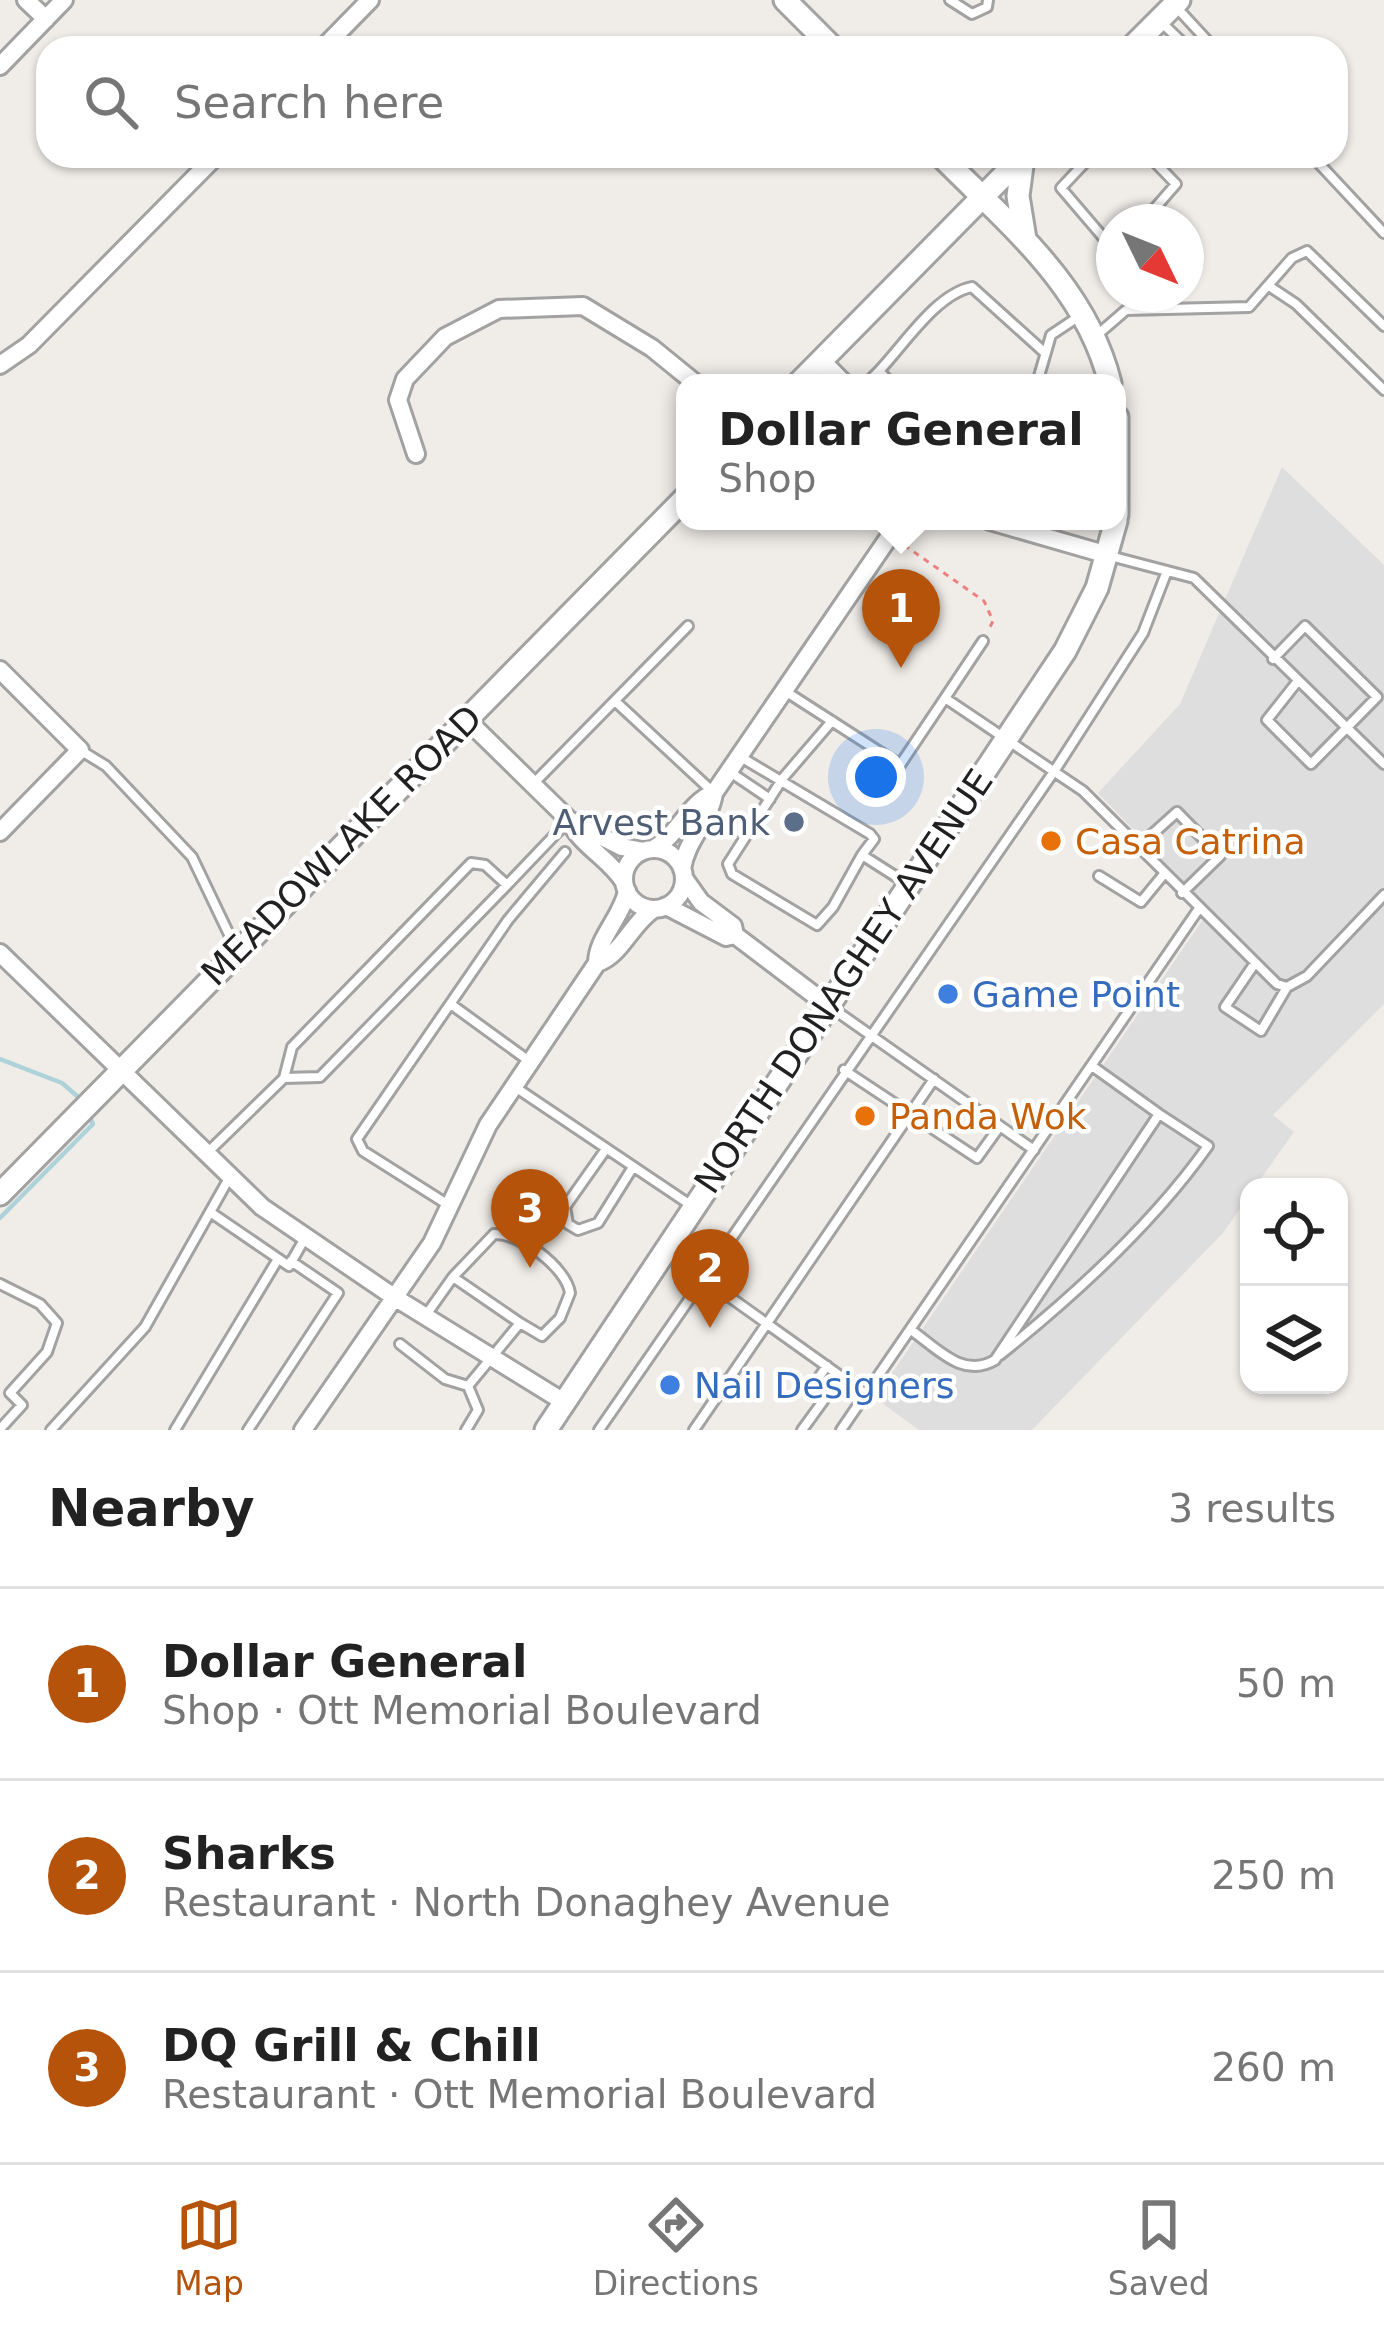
<!DOCTYPE html>
<html lang="en">
<head>
<meta charset="utf-8">
<style>
	:root { --surface:#fff; --page:#f6f6f6; --text:#222; --muted:#767676; --line:#e0e0e0; --accent:#b45309 }
	body { margin:0; font-family:"DejaVu Sans",sans-serif; background:var(--page); color:var(--text) }
	.controls { position:absolute; right:36px; bottom:36px; display:grid; overflow:hidden; border-radius:24px; box-shadow:0 3px 9px #0004 }
	.controls button { width:108px; height:108px; display:grid; place-items:center; padding:0; border:0; border-bottom:3px solid var(--line); background:var(--surface); color:var(--text); font:60px sans-serif }
	.compass { position:absolute; left:1096px; top:204px; width:108px; height:108px; border-radius:50%; background:var(--surface); box-shadow:0 3px 9px #0004; rotate:133deg }
	.you { position:absolute; left:876px; top:777px; width:42px; height:42px; margin:-30px; border:9px solid #fff; border-radius:50%; background:#1a73e8; box-shadow:0 0 0 18px #1a73e833 }
	.badge { display:grid; place-items:center; width:78px; height:78px; border-radius:50%; background:var(--accent); color:#fff; font-size:39px; font-weight:700 }
	.pin { position:absolute; translate:-50% -99px; filter:drop-shadow(0 3px 6px #0008) }
	.pin::after { content:''; position:absolute; top:63px; width:42px; height:36px; background:inherit; clip-path:polygon(0 0,100% 0,50% 100%) }
	.popup { position:absolute; left:676px; top:374px; width:450px; height:156px; box-sizing:border-box; display:grid; place-content:center; border-radius:24px; background:var(--surface); filter:drop-shadow(0 3px 9px #0005); font-size:39px; white-space:nowrap; color:var(--muted) }
	.popup b { font-size:45px; color:var(--text) }
	.popup::after { content:''; position:absolute; left:50%; top:100%; margin-left:-24px; border:24px solid transparent; border-top-color:var(--surface) }
	.list { margin:0; padding:0; list-style:none }
	h2 { display:flex; justify-content:space-between; align-items:center; height:156px; margin:0; padding:0 48px; font-size:51px }
	h2 small { font-size:39px; font-weight:400; color:var(--muted) }
	.list li { display:grid; grid-template-columns:78px 1fr auto; gap:36px; align-items:center; box-sizing:border-box; height:192px; padding:0 48px; border-top:3px solid var(--line) }
	.list b { display:block; font-size:45px; white-space:nowrap }
	.list p { margin:0; font-size:39px; white-space:nowrap; color:var(--muted) }
	.list em { font-size:39px; font-style:normal; color:var(--muted) }
	.icon { flex:none; width:66px; height:66px; fill:none; stroke:currentColor; stroke-width:2; stroke-linecap:round; stroke-linejoin:round }
	.map { position:relative; flex:none; width:1384px; height:1430px; overflow:hidden }
	.search { position:absolute; background:var(--surface); box-shadow:0 3px 9px #0004; left:36px; right:36px; top:36px; height:132px; display:flex; align-items:center; gap:30px; box-sizing:border-box; padding:0 42px; border-radius:36px; color:var(--muted); font-size:45px }
	.sheet { height:732px; background:var(--surface) }
	nav { display:flex; justify-content:space-around; align-items:center; box-sizing:border-box; height:168px; border-top:3px solid var(--line); background:var(--surface); font-size:33px; color:var(--muted) }
	nav a { display:grid; justify-items:center; gap:6px }
	nav .on { color:var(--accent) }
	.map>svg:first-child { display:block }
</style>
</head>
<body>
<div class="map">
<svg width="1384" height="1430" viewBox="0 0 1384 1430">
	<rect width="100%" height="100%" fill="#f0ede9"/>
	<path fill="#dfdede" d="M 1282,467 L 1384,565 L 1384,1004 L 1273,1115 L 1294,1132 L 1255,1187 L 1249,1187 L 1249,1196 L 1223,1233 L 1032,1430 L 919,1430 L 875,1398 L 1210,909 L 1098,793 L 1180,704 Z"/>
	<g fill="none" stroke-linecap="round" stroke-linejoin="round">
		<path stroke="#aed2d9" stroke-width="4.5" d="M 0,1059 L 62,1083 L 84,1102
			M 0,1218 L 93,1124 L 88,1113"/>
		<g stroke="#a2a2a2" stroke-width="14">
			<path id="service" d="M 950,0 L 972,14 L 987,7 L 988,0
				M 1178,9 L 1214,48
				M 1160,21 L 1188,48
				M 1091,156 L 1061,188 L 1114,250
				M 1312,156 L 1384,233
				M 1143,222 L 1176,184 L 1149,156
				M 1269,286 L 1296,304 L 1384,390
				M 1096,336 L 1126,310 L 1249,307 L 1292,258 L 1307,251 L 1384,326
				M 879,371 C 904,345 936,294 972,287 L 1044,352
				M 867,383 L 879,371 L 891,383
				M 1037,383 L 1051,335 L 1081,315
				M 1110,556 L 1194,578 L 1384,764
				M 1273,659 L 1305,626 L 1377,697 L 1311,764 L 1267,720 L 1297,682
				M 785,691 L 900,765 L 945,698 L 1083,791 L 1277,984 L 1287,987 L 1307,976 L 1384,895
				M 945,698 L 983,641
				M 615,701 L 713,792
				M 832,721 L 783,778 L 728,864 L 732,874 L 817,925 L 833,907 L 862,855
				M 80,750 L 106,766 L 192,857 L 236,949
				M 739,756 L 870,834 L 874,839 L 862,855 L 906,883
				M 730,772 L 770,799
				M 534,783 L 688,626
				M 1138,847 L 1177,812 L 1220,856 L 1182,893
				M 1099,876 L 1141,902 L 1164,874
				M 1255,963 L 1225,1007 L 1261,1031 L 1287,987
				M 452,1005 L 529,1061
				M 829,1006 L 1034,1150
				M 844,1070 L 977,1158 L 1000,1126
				M 284,1078 L 320,1077 L 507,885
				M 515,1087 L 692,1206
				M 606,1149 L 565,1207 L 568,1224 L 578,1230 L 598,1223 L 633,1167
				M 205,1155 L 284,1078 L 292,1047 L 471,863 L 485,865 L 507,885 L 568,821
				M 228,1180 L 210,1212 L 289,1266 L 305,1238
				M 450,1206 L 363,1151 L 357,1139 L 508,920 L 565,852
				M 668,1253 L 867,1395
				M 453,1277 L 494,1234 C 520,1233 566,1267 570,1293 L 560,1318 L 542,1336 L 520,1323
				M 0,1284 L 40,1304 L 57,1323 L 47,1352 L 10,1393 L 22,1405 L 0,1429
				M 911,1330 C 938,1349 963,1379 995,1360 L 1159,1114 L 1092,1066
				M 400,1344 L 445,1379 L 468,1386 L 520,1323 L 453,1277 L 426,1315
				M 1000,1355 C 1075,1295 1152,1225 1208,1146 L 1159,1114
				M 51,1430 L 145,1327 L 210,1212
				M 175,1430 L 278,1259
				M 248,1430 L 338,1293 L 291,1261
				M 466,1430 L 478,1410 L 468,1386
				M 599,1430 L 1055,770 L 1143,633 L 1167,571
				M 694,1430 L 934,1079
				M 802,1430 L 826,1397 L 814,1384 L 827,1366
				M 841,1430 L 1198,910"/>
		</g>
		<g stroke="#a2a2a2" stroke-width="22">
			<path id="minor" d="M 26,0 L 46,19
				M 323,48 L 370,0
				M 0,66 L 64,0
				M 821,360 L 844,383
				M 0,365 L 29,345 L 216,156
				M 416,454 L 398,400 L 405,379 L 445,337 L 499,309 L 583,306 L 652,348 L 695,383
				M 990,521 L 1108,555
				M 0,670 L 80,750 L 0,832
				M 466,719 L 569,820 C 580,845 609,858 624,882
				M 569,820 L 622,847 L 644,851
				M 653,849 C 679,835 688,803 714,793
				M624 879a30 30 0 1 1 60 0a30 30 0 1 1-60 0Z
				M 682,869 C 686,840 710,821 714,793 L 900,521
				M 684,878 L 701,902 L 733,926 L 735,935 L 826,1004
				M 666,906 L 726,937 L 735,935
				M 0,953 L 262,1207 L 394,1297 L 564,1402
				M 597,963 C 621,956 632,922 654,909
				M 303,1430 L 432,1243 L 488,1125 L 597,963 C 597,938 622,917 627,891"/>
		</g>
		<g stroke="#a2a2a2" stroke-width="27">
			<path id="tertiary" d="M 785,0 L 833,48
				M 1131,48 L 1179,0
				M 941,156 C 1008,224 1086,286 1110,383
				M 1023,158 L 1018,196 L 1025,239
				M 799,383 L 1023,156
				M 1117,417 L 1117,515
				M 0,1194 L 685,498
				M 546,1430 L 1065,651 L 1097,588 L 1116,521"/>
		</g>
		<path stroke="#eb827f" stroke-width="3" stroke-dasharray="6 6" stroke-linecap="butt" d="M 904,545 L 984,601 L 993,621 L 989,629"/>
		<use href="#service" stroke="#fff" stroke-width="8"/>
		<use href="#minor" stroke="#fff" stroke-width="16"/>
		<use href="#tertiary" stroke="#fff" stroke-width="21"/>
	</g>
	<circle fill="#5c6f8a" stroke="#fff" stroke-width="4.5" cx="794" cy="822" r="12"/>
	<g fill="#e8710a" stroke="#fff" stroke-width="4.5">
		<circle cx="1051" cy="841" r="12"/>
		<circle cx="865" cy="1116" r="12"/>
	</g>
	<g fill="#3f7fe0" stroke="#fff" stroke-width="4.5">
		<circle cx="948" cy="994" r="12"/>
		<circle cx="670" cy="1385" r="12"/>
	</g>
	<g text-anchor="middle" stroke-width="9" stroke-linejoin="round" paint-order="stroke">
		<g font-size="36" fill="#4e5e75" stroke="#fff" text-anchor="end">
			<text x="770" y="835">Arvest Bank</text>
		</g>
		<g font-size="36" fill="#c56008" stroke="#fff" text-anchor="start">
			<text x="1075" y="854">Casa Catrina</text>
			<text x="889" y="1129">Panda Wok</text>
		</g>
		<g font-size="36" fill="#212121" stroke="#fff">
			<text transform="translate(341 845) rotate(-45)" y="13">MEADOWLAKE ROAD</text>
			<text transform="translate(843 981) rotate(-56)" y="13">NORTH DONAGHEY AVENUE</text>
		</g>
		<g font-size="36" fill="#366cbe" stroke="#fff" text-anchor="start">
			<text x="972" y="1007">Game Point</text>
			<text x="694" y="1398">Nail Designers</text>
		</g>
	</g>
</svg>
<div class="controls">
<button><svg class="icon" aria-label="locate" viewBox="0 0 24 24"><circle cx="12" cy="12" r="6"/><path d="M12 2v4M12 18v4M2 12h4M18 12h4"/></svg></button>
<button><svg class="icon" aria-label="layers" viewBox="0 0 24 24"><path d="M12 4l9 5-9 5-9-5zM3 14l9 5 9-5"/></svg></button>
</div>
<svg class="compass" viewBox="-18 -18 36 36"><path d="M0-13l5 13h-10z" fill="#e53935"/><path d="M0 13l5-13h-10z" fill="#767676"/></svg>
<div class="you"></div>
<div class="pin badge" style="left:901px;top:668px">1</div>
<div class="popup"><b>Dollar General</b>Shop</div>
<div class="pin badge" style="left:710px;top:1328px">2</div>
<div class="pin badge" style="left:530px;top:1268px">3</div>
<div class="search"><svg class="icon" aria-label="search" viewBox="0 0 24 24"><circle cx="10" cy="10" r="6"/><path d="M15 15l6 6"/></svg>Search here</div>
</div>
<section class="sheet">
<h2>Nearby<small>3 results</small></h2>
<ul class="list">
<li><span class="badge">1</span><div><b>Dollar General</b><p>Shop · Ott Memorial Boulevard</p></div><em>50 m</em></li>
<li><span class="badge">2</span><div><b>Sharks</b><p>Restaurant · North Donaghey Avenue</p></div><em>250 m</em></li>
<li><span class="badge">3</span><div><b>DQ Grill &amp; Chill</b><p>Restaurant · Ott Memorial Boulevard</p></div><em>260 m</em></li>
</ul>
</section>
<nav>
<a class="on"><svg class="icon" aria-label="map" viewBox="0 0 24 24"><path d="M3 6l6-2 6 2 6-2v14l-6 2-6-2-6 2zM9 4v14M15 6v14"/></svg>Map</a>
<a><svg class="icon" aria-label="directions" viewBox="0 0 24 24"><path d="M12 3l9 9-9 9-9-9zM9 14v-3h6M13 9l2 2-2 2"/></svg>Directions</a>
<a><svg class="icon" aria-label="saved" viewBox="0 0 24 24"><path d="M7 4h10v16l-5-4-5 4z"/></svg>Saved</a>
</nav>
</body>
</html>
